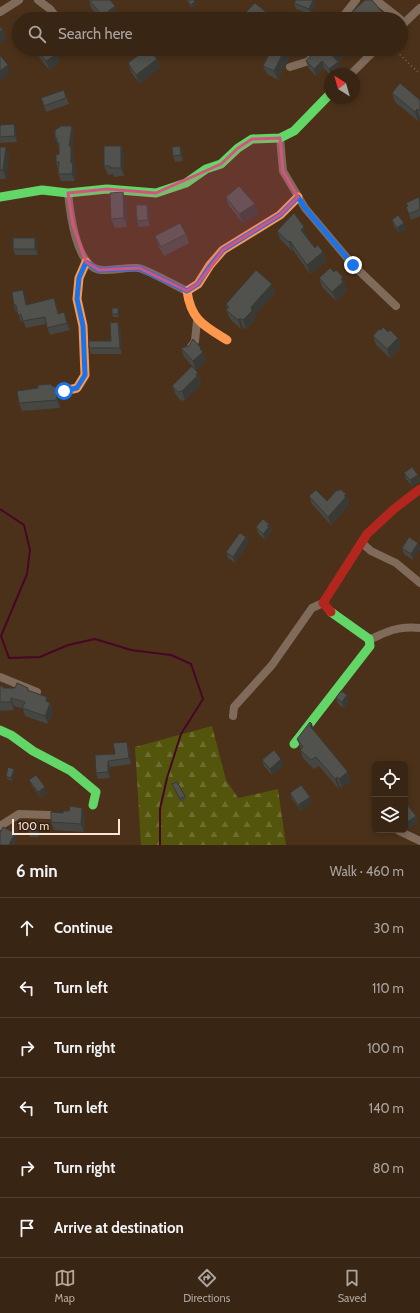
<!DOCTYPE html>
<html lang="en">
<head>
<meta charset="utf-8">
<style>
	:root { --surface:#382514; --page:#3f2d1d; --text:#f1f3f6; --muted:#aba5a0; --line:#524234; --accent:#bea592 }
	body { margin:0; font-family:Cabin,sans-serif; background:var(--page); color:var(--text) }
	.controls { position:absolute; right:12px; bottom:12px; display:grid; overflow:hidden; border-radius:6px; box-shadow:0 2px 6px #0003 }
	.controls button { width:36px; height:36px; display:grid; place-items:center; padding:0; border:0; border-bottom:1px solid var(--line); background:var(--surface); color:var(--text); font:20px sans-serif }
	.compass { position:absolute; left:324px; top:68px; width:36px; height:36px; border-radius:50%; background:var(--surface); box-shadow:0 2px 6px #0003; rotate:323deg }
	.scale { position:absolute; left:12px; bottom:10px; width:108px; box-sizing:border-box; padding-left:4px; border:2px solid #fce3d3; border-top:0; font-size:11px; line-height:14px; white-space:nowrap; color:#fce3d3; -webkit-text-stroke:3px #351f0f; paint-order:stroke }
	.stop { position:absolute; width:12px; height:12px; margin:-9px; border:3px solid #1a73e8; border-radius:50%; background:#fff }
	.stop.end { background:#1a73e8; border-color:#fff; box-shadow:0 1px 4px #0008 }
	.list { margin:0; padding:0; list-style:none }
	h2 { display:flex; justify-content:space-between; align-items:center; height:52px; margin:0; padding:0 16px; font-size:17px }
	h2 small { font-size:13px; font-weight:400; color:var(--muted) }
	.list li { display:grid; grid-template-columns:26px 1fr auto; gap:12px; align-items:center; box-sizing:border-box; height:60px; padding:0 16px; border-top:1px solid var(--line) }
	.list b { display:block; font-size:15px; white-space:nowrap }
	.list em { font-size:13px; font-style:normal; color:var(--muted) }
	.icon { flex:none; width:22px; height:22px; fill:none; stroke:currentColor; stroke-width:2; stroke-linecap:round; stroke-linejoin:round }
	.map { position:relative; flex:none; width:420px; height:845px; overflow:hidden }
	.search { position:absolute; background:var(--surface); box-shadow:0 2px 6px #0003; left:12px; right:12px; top:12px; height:44px; display:flex; align-items:center; gap:10px; box-sizing:border-box; padding:0 14px; border-radius:22px; color:var(--muted); font-size:15px }
	.sheet { height:412px; background:var(--surface) }
	nav { display:flex; justify-content:space-around; align-items:center; box-sizing:border-box; height:56px; border-top:1px solid var(--line); background:var(--surface); font-size:11px; color:var(--muted) }
	nav a { display:grid; justify-items:center; gap:2px }
	nav .on { color:var(--accent) }
	.map>svg:first-child { display:block }
</style>
</head>
<body>
<div class="map">
<svg width="420" height="845" viewBox="0 0 420 845">
	<defs>
		<pattern id="forest-firs" width="22" height="20" patternUnits="userSpaceOnUse"><rect width="22" height="20" fill="#53550c"/><path d="M5 1l3.5 6h-7zM16 11l3.5 6h-7z" fill="#6d6d2e"/></pattern>
	</defs>
	<rect width="100%" height="100%" fill="#4b311a"/>
	<path fill="url(#forest-firs)" d="M 212,726 L 226,780 L 238,798 L 278,789 L 286,845 L 141,845 L 135,747 Z"/>
	<g fill="none" stroke-linecap="round" stroke-linejoin="round">
		<path stroke="#480626" stroke-width="2" d="M 0,509 L 24,525 L 30,550 L 27,574 L 1,636 L 9,658 L 40,657 L 68,645 L 95,639 L 131,650 L 171,655 L 191,664 L 203,699 L 181,734 L 167,778 L 160,809 L 160,845"/>
		<path stroke="#7e6b5b" stroke-width="1.5" stroke-dasharray="1 3" stroke-linecap="butt" d="M 394,49 L 420,74"/>
		<path stroke="#806b5b" stroke-width="8" d="M 38,0 L 50,9 L 58,19
			M 376,0 L 400,19
			M 0,12 L 19,0
			M 341,19 L 356,0
			M 401,26 L 420,8
			M 290,67 L 309,61 L 318,49
			M 351,74 L 376,49
			M 280,138 L 283,171 L 305,208 L 353,265 L 396,306
			M 68,193 C 70,212 76,268 101,270 C 113,271 125,267 138,268 C 144,268 178,287 187,291
			M 189,350 L 195,341 L 197,321
			M 362,543 L 371,551 L 396,563 L 420,583
			M 369,639 C 376,638 380,634 387,632 C 397,628 409,627 420,628
			M 0,677 L 37,692
			M 233,716 L 234,707 L 272,665 L 312,608 L 323,603
			M 0,826 L 19,814 L 49,815
			M 399,831 L 420,841"/>
		<path stroke="#63d668" stroke-width="9" d="M 0,197 L 42,190 L 68,193 L 107,189 L 156,193 L 186,183 L 206,169 L 221,164 L 238,148 L 252,139 L 280,138 L 294,131 L 330,94
			M 0,730 L 11,735 L 33,751 L 71,771 L 96,792 L 93,805
			M 294,744 L 370,646 L 369,639 L 331,612"/>
		<path stroke="#ff974d" stroke-width="9" d="M 227,340 C 204,326 191,320 187,291 L 198,284 L 210,265 L 223,250 L 280,215 L 298,197
			M 64,391 L 77,388 L 85,375 L 83,326 L 77,299 L 79,278 L 86,262"/>
		<path stroke="#b3261e" stroke-width="9" d="M 331,612 L 323,603 L 367,534 L 394,509 L 420,489"/>
	</g>
	<path fill="#464742" d="M 89,0 L 110,0 L 115,6 L 118,15 L 113,19 L 101,19 L 91,8 Z
		M 186,0 L 194,0 L 197,4 L 192,8 Z
		M 294,3 L 316,3 L 311,15 L 296,9 Z
		M 245,13 L 267,13 L 269,19 L 248,19 Z
		M 33,49 L 54,49 L 57,54 L 60,62 L 49,70 L 37,54 Z
		M 285,49 L 289,58 L 278,80 L 267,74 L 263,66 Z
		M 296,49 L 310,49 L 306,56 L 297,54 Z
		M 317,49 L 349,49 L 350,51 L 338,62 L 340,70 L 336,74 L 330,74 L 330,75 L 324,68 L 316,76 L 309,69 L 306,61 Z
		M 157,59 L 160,68 L 140,84 L 131,72 L 128,63 Z
		M 64,90 L 69,104 L 46,112 L 41,98 Z
		M 392,93 L 420,100 L 420,118 L 418,121 L 395,102 Z
		M 14,124 L 16,130 L 17,142 L 0,143 L 0,125 Z
		M 72,126 L 74,133 L 72,148 L 74,153 L 74,163 L 76,170 L 75,181 L 61,181 L 58,174 L 58,169 L 56,162 L 59,154 L 59,148 L 55,138 Z
		M 121,146 L 124,154 L 124,176 L 114,177 L 113,174 L 108,175 L 104,166 Z
		M 180,146 L 182,152 L 183,161 L 175,162 L 173,156 Z
		M 0,147 L 9,156 L 6,179 L 0,179 Z
		M 226,197 L 255,204 L 258,213 L 243,223 L 229,206 Z
		M 420,198 L 420,216 L 411,220 L 406,207 Z
		M 126,201 L 127,227 L 115,228 L 111,219 Z
		M 149,211 L 150,226 L 139,227 L 137,221 Z
		M 392,220 L 406,229 L 400,234 L 394,226 Z
		M 277,231 L 307,236 L 306,237 L 315,248 L 323,252 L 326,261 L 310,274 L 293,250 L 292,251 L 280,239 Z
		M 186,234 L 189,243 L 164,256 L 158,245 L 155,236 Z
		M 35,238 L 37,244 L 38,255 L 15,255 L 13,249 Z
		M 319,278 L 346,286 L 345,287 L 347,291 L 336,301 L 322,287 Z
		M 272,284 L 275,293 L 254,316 L 255,320 L 246,329 L 243,327 L 241,329 L 230,319 L 226,310 L 227,309 L 226,304 Z
		M 26,297 L 27,305 L 54,298 L 59,314 L 64,312 L 70,330 L 50,335 L 46,324 L 26,328 L 23,321 L 21,322 L 18,312 L 16,312 L 14,305 Z
		M 118,308 L 119,311 L 119,317 L 113,317 L 112,314 Z
		M 120,328 L 122,354 L 91,354 L 89,348 L 111,341 Z
		M 381,330 L 388,332 L 398,338 L 401,347 L 390,358 L 376,345 L 373,336 Z
		M 181,348 L 201,348 L 206,361 L 196,370 L 184,357 Z
		M 198,373 L 201,381 L 200,383 L 201,385 L 185,400 L 181,401 L 176,395 L 172,386 Z
		M 51,384 L 52,386 L 58,395 L 60,408 L 22,411 L 19,403 Z
		M 404,473 L 418,475 L 420,481 L 412,486 L 406,479 Z
		M 339,491 L 346,494 L 349,502 L 348,503 L 349,505 L 331,525 L 312,504 L 309,496 L 327,501 Z
		M 269,524 L 272,530 L 270,531 L 271,533 L 265,540 L 258,533 L 256,527 Z
		M 246,537 L 249,543 L 235,563 L 228,558 L 226,552 Z
		M 402,548 L 420,549 L 413,560 L 404,554 Z
		M 0,686 L 3,686 L 4,688 L 28,688 L 29,691 L 50,703 L 53,711 L 48,724 L 25,716 L 23,709 L 14,706 L 14,710 L 0,711 Z
		M 336,698 L 349,701 L 344,708 L 338,704 Z
		M 315,733 L 351,781 L 342,788 L 340,786 L 338,788 L 319,766 L 314,769 L 303,758 L 300,750 L 301,749 L 297,739 Z
		M 129,748 L 131,764 L 110,767 L 110,778 L 98,779 L 96,773 L 115,754 Z
		M 262,760 L 284,765 L 272,775 L 264,766 Z
		M 15,772 L 12,781 L 7,779 L 6,776 Z
		M 29,780 L 47,793 L 41,798 L 32,786 Z
		M 172,784 L 185,796 L 186,799 L 181,802 Z
		M 290,793 L 312,803 L 301,811 L 292,799 Z
		M 405,798 L 407,801 L 409,807 L 416,816 L 418,822 L 408,829 L 405,828 Z
		M 85,816 L 84,832 L 54,830 L 51,822 Z
		M 37,822 L 39,828 L 39,837 L 30,837 L 28,831 Z"/>
	<path fill="#393936" d="M 313,0 L 315,0 L 316,3 L 311,15 L 309,9 Z
		M 195,1 L 197,4 L 192,8 L 191,5 Z
		M 115,6 L 118,15 L 113,19 L 108,19 L 106,13 Z
		M 267,13 L 269,19 L 261,19 Z
		M 383,13 L 386,19 L 376,19 Z
		M 3,30 L 7,38 L 0,44 L 0,32 Z
		M 285,49 L 289,58 L 278,80 L 274,71 Z
		M 304,49 L 310,49 L 306,56 L 303,50 Z
		M 340,49 L 349,49 L 350,51 L 338,62 L 340,70 L 336,74 L 331,74 L 329,69 L 333,56 Z
		M 57,54 L 60,62 L 49,70 L 46,61 Z
		M 157,59 L 160,68 L 140,84 L 136,75 Z
		M 322,61 L 324,68 L 316,76 L 314,69 Z
		M 8,65 L 10,73 L 0,81 L 0,71 Z
		M 417,109 L 420,118 L 418,121 L 415,112 Z
		M 14,124 L 16,130 L 17,142 L 15,136 Z
		M 72,126 L 74,133 L 72,148 L 74,153 L 74,163 L 76,170 L 75,181 L 72,174 L 69,146 Z
		M 121,146 L 124,154 L 124,176 L 121,168 Z
		M 180,146 L 182,152 L 183,161 L 181,155 Z
		M 6,147 L 9,156 L 6,179 L 3,170 Z
		M 123,192 L 126,201 L 127,227 L 124,218 Z
		M 255,204 L 258,213 L 243,223 L 239,214 Z
		M 147,205 L 149,211 L 150,226 L 148,220 Z
		M 404,223 L 406,229 L 400,234 L 397,228 Z
		M 304,227 L 307,236 L 304,239 L 301,230 Z
		M 35,238 L 37,244 L 38,255 L 35,249 Z
		M 290,241 L 293,250 L 292,251 L 289,242 Z
		M 323,252 L 326,261 L 310,274 L 307,265 Z
		M 343,277 L 346,286 L 345,287 L 347,291 L 336,301 L 332,292 L 341,279 Z
		M 272,284 L 275,293 L 254,316 L 255,320 L 246,329 L 243,320 L 251,307 Z
		M 23,290 L 26,297 L 28,312 L 26,305 Z
		M 118,308 L 119,311 L 119,317 L 118,314 Z
		M 64,312 L 67,319 L 70,330 L 67,323 Z
		M 240,318 L 243,327 L 241,329 L 238,320 Z
		M 118,322 L 120,328 L 122,354 L 120,348 Z
		M 398,338 L 401,347 L 390,358 L 387,349 Z
		M 201,348 L 206,361 L 196,370 L 193,361 Z
		M 198,373 L 201,381 L 200,383 L 201,385 L 185,400 L 182,391 Z
		M 56,387 L 58,395 L 60,408 L 57,400 Z
		M 418,475 L 420,481 L 412,486 L 410,480 Z
		M 346,494 L 349,502 L 348,503 L 349,505 L 331,525 L 328,517 Z
		M 269,524 L 272,530 L 270,531 L 271,533 L 265,540 L 263,534 Z
		M 246,537 L 249,543 L 235,563 L 233,557 Z
		M 418,543 L 420,549 L 413,560 L 411,554 Z
		M 347,695 L 349,701 L 344,708 L 342,702 Z
		M 47,697 L 53,711 L 48,724 L 45,716 L 46,701 Z
		M 11,698 L 14,706 L 14,710 L 11,702 Z
		M 312,724 L 315,733 L 310,726 Z
		M 127,742 L 129,748 L 131,764 L 129,758 Z
		M 0,746 L 1,750 L 0,757 Z
		M 281,759 L 284,765 L 272,775 L 270,769 Z
		M 108,761 L 110,767 L 110,778 L 108,772 Z
		M 14,769 L 15,772 L 12,781 L 11,778 Z
		M 348,772 L 351,781 L 342,788 L 339,779 Z
		M 337,777 L 340,786 L 338,788 L 335,779 Z
		M 45,787 L 47,793 L 41,798 L 38,792 Z
		M 310,797 L 312,803 L 301,811 L 298,805 Z
		M 82,808 L 85,816 L 84,832 L 81,824 Z
		M 416,816 L 418,822 L 408,829 L 406,823 Z
		M 37,822 L 39,828 L 39,837 L 36,831 Z
		M 15,833 L 17,839 L 14,845 L 9,845 Z"/>
	<path fill="#51524d" stroke="#393936" d="M 89,0 L 110,0 L 115,6 L 106,13 L 102,15 Z
		M 187,0 L 194,0 L 195,1 L 191,5 Z
		M 296,0 L 313,0 L 309,9 L 294,3 Z
		M 365,0 L 372,0 L 383,13 L 376,19 L 348,19 L 354,14 L 352,12 Z
		M 255,3 L 267,13 L 261,19 L 252,19 L 245,13 Z
		M 281,14 L 293,19 L 279,19 Z
		M 304,17 L 311,19 L 304,19 Z
		M 0,26 L 3,30 L 0,32 Z
		M 36,49 L 54,49 L 57,54 L 46,61 Z
		M 147,49 L 149,49 L 157,59 L 136,75 L 128,63 Z
		M 272,49 L 285,49 L 274,71 L 263,66 Z
		M 317,49 L 340,49 L 333,56 L 338,62 L 329,69 L 322,61 L 314,69 L 306,61 Z
		M 0,55 L 8,65 L 0,71 Z
		M 400,83 L 420,100 L 420,111 L 417,109 L 415,112 L 392,93 Z
		M 64,90 L 66,98 L 44,106 L 41,98 Z
		M 14,124 L 15,136 L 0,137 L 0,125 Z
		M 61,126 L 72,126 L 69,146 L 71,146 L 71,163 L 73,163 L 72,174 L 58,174 L 59,162 L 56,162 L 56,155 L 59,154 L 59,143 L 57,143 L 57,138 L 55,138 L 55,130 Z
		M 104,146 L 121,146 L 121,168 L 110,168 L 110,166 L 104,166 Z
		M 180,146 L 181,155 L 173,156 L 172,147 Z
		M 0,147 L 6,147 L 3,170 L 0,170 Z
		M 239,186 L 255,204 L 239,214 L 226,197 Z
		M 123,192 L 124,218 L 111,219 L 110,193 Z
		M 419,197 L 420,209 L 409,214 L 406,207 L 408,206 L 406,203 Z
		M 136,205 L 147,205 L 148,220 L 137,221 Z
		M 294,213 L 304,227 L 301,230 L 315,248 L 318,245 L 323,252 L 307,265 L 290,241 L 289,242 L 277,231 Z
		M 398,215 L 404,223 L 397,228 L 392,220 Z
		M 180,223 L 186,234 L 161,247 L 155,236 Z
		M 13,238 L 35,238 L 35,249 L 13,249 Z
		M 330,268 L 334,272 L 336,270 L 343,277 L 341,279 L 343,282 L 332,292 L 319,278 Z
		M 256,270 L 272,284 L 251,307 L 252,311 L 243,320 L 240,318 L 238,320 L 226,310 L 229,307 L 226,304 Z
		M 23,290 L 26,305 L 54,298 L 58,314 L 64,312 L 67,323 L 47,328 L 45,317 L 23,321 L 21,314 L 18,315 L 16,305 L 14,305 L 12,292 Z
		M 112,308 L 118,308 L 118,314 L 112,314 Z
		M 118,322 L 120,348 L 89,348 L 89,341 L 111,341 L 110,323 Z
		M 383,327 L 388,332 L 390,330 L 398,338 L 387,349 L 373,336 L 379,329 L 381,330 Z
		M 193,339 L 201,348 L 200,349 L 203,352 L 193,361 L 181,348 L 189,346 Z
		M 192,366 L 198,373 L 196,374 L 197,376 L 182,391 L 178,392 L 172,386 Z
		M 51,384 L 52,386 L 56,387 L 57,400 L 19,403 L 17,391 L 38,388 L 38,385 Z
		M 412,467 L 418,475 L 410,480 L 404,473 Z
		M 340,489 L 346,494 L 344,496 L 346,497 L 328,517 L 309,496 L 316,490 L 327,501 L 337,490 L 339,491 Z
		M 263,519 L 269,524 L 267,526 L 269,527 L 263,534 L 256,527 Z
		M 240,533 L 246,537 L 233,557 L 226,552 Z
		M 409,537 L 418,543 L 411,554 L 402,548 Z
		M 17,683 L 28,688 L 27,690 L 47,697 L 46,701 L 50,703 L 45,716 L 22,708 L 25,702 L 11,698 L 11,702 L 0,702 L 0,686 L 3,686 L 3,688 L 15,688 Z
		M 341,691 L 347,695 L 342,702 L 336,698 Z
		M 310,722 L 312,724 L 310,726 L 348,772 L 339,779 L 337,777 L 335,779 L 316,757 L 311,760 L 300,750 L 303,747 L 297,739 Z
		M 127,742 L 129,758 L 108,761 L 108,772 L 96,773 L 95,755 L 115,754 L 113,743 Z
		M 274,750 L 281,759 L 270,769 L 262,760 Z
		M 8,767 L 14,769 L 11,778 L 6,776 Z
		M 36,775 L 45,787 L 38,792 L 29,780 Z
		M 177,782 L 185,796 L 180,799 L 172,784 Z
		M 301,785 L 310,797 L 298,805 L 290,793 Z
		M 405,798 L 407,801 L 405,802 L 416,816 L 406,823 L 405,823 Z
		M 70,806 L 82,808 L 81,824 L 51,822 L 51,812 L 63,813 L 63,811 L 69,811 Z
		M 29,822 L 37,822 L 36,831 L 28,831 Z
		M 3,827 L 15,833 L 9,845 L 0,845 L 0,833 Z"/>
	<g fill="none" stroke-linecap="round" stroke-linejoin="round">
		<path stroke="#1a73e8" stroke-width="5" d="M 64,391 L 77,388 L 85,375 L 83,326 L 77,299 L 79,278 L 86,262 L 99,270 L 139,268 L 187,291 L 198,284 L 210,266 L 223,250 L 280,215 L 298,197 L 305,208 L 353,265"/>
	</g>
	<path fill="#d3557f" fill-opacity="0.2" stroke="#d3557f" stroke-width="3" stroke-linejoin="round" d="M 280,138 L 283,171 L 298,197 L 280,215 L 223,250 L 198,284 L 187,291 L 139,268 L 99,270 L 86,262 L 73,225 L 68,193 L 107,189 L 156,193 L 221,164 L 238,148 L 252,139 Z"/>
</svg>
<div class="controls">
<button><svg class="icon" aria-label="locate" viewBox="0 0 24 24"><circle cx="12" cy="12" r="6"/><path d="M12 2v4M12 18v4M2 12h4M18 12h4"/></svg></button>
<button><svg class="icon" aria-label="layers" viewBox="0 0 24 24"><path d="M12 4l9 5-9 5-9-5zM3 14l9 5 9-5"/></svg></button>
</div>
<svg class="compass" viewBox="-18 -18 36 36"><path d="M0-13l5 13h-10z" fill="#e53935"/><path d="M0 13l5-13h-10z" fill="#aba5a0"/></svg>
<div class="scale">100 m</div>
<div class="stop" style="left:64px;top:391px"></div>
<div class="stop end" style="left:353px;top:265px"></div>
<div class="search"><svg class="icon" aria-label="search" viewBox="0 0 24 24"><circle cx="10" cy="10" r="6"/><path d="M15 15l6 6"/></svg>Search here</div>
</div>
<section class="sheet">
<h2>6 min<small>Walk · 460 m</small></h2>
<ul class="list">
<li><svg class="icon" aria-label="ahead" viewBox="0 0 24 24"><path d="M12 20V5M6 11l6-6 6 6"/></svg><div><b>Continue</b></div><em>30 m</em></li>
<li><svg class="icon" aria-label="left" viewBox="0 0 24 24"><path d="M17 20v-9H6M10 6l-5 5 5 5"/></svg><div><b>Turn left</b></div><em>110 m</em></li>
<li><svg class="icon" aria-label="right" viewBox="0 0 24 24"><path d="M7 20v-9h11M14 6l5 5-5 5"/></svg><div><b>Turn right</b></div><em>100 m</em></li>
<li><svg class="icon" aria-label="left" viewBox="0 0 24 24"><path d="M17 20v-9H6M10 6l-5 5 5 5"/></svg><div><b>Turn left</b></div><em>140 m</em></li>
<li><svg class="icon" aria-label="right" viewBox="0 0 24 24"><path d="M7 20v-9h11M14 6l5 5-5 5"/></svg><div><b>Turn right</b></div><em>80 m</em></li>
<li><svg class="icon" aria-label="arrive" viewBox="0 0 24 24"><path d="M6 21V4h12l-3 4 3 4H6"/></svg><div><b>Arrive at destination</b></div></li>
</ul>
</section>
<nav>
<a class="on"><svg class="icon" aria-label="map" viewBox="0 0 24 24"><path d="M3 6l6-2 6 2 6-2v14l-6 2-6-2-6 2zM9 4v14M15 6v14"/></svg>Map</a>
<a><svg class="icon" aria-label="directions" viewBox="0 0 24 24"><path d="M12 3l9 9-9 9-9-9zM9 14v-3h6M13 9l2 2-2 2"/></svg>Directions</a>
<a><svg class="icon" aria-label="saved" viewBox="0 0 24 24"><path d="M7 4h10v16l-5-4-5 4z"/></svg>Saved</a>
</nav>
</body>
</html>
